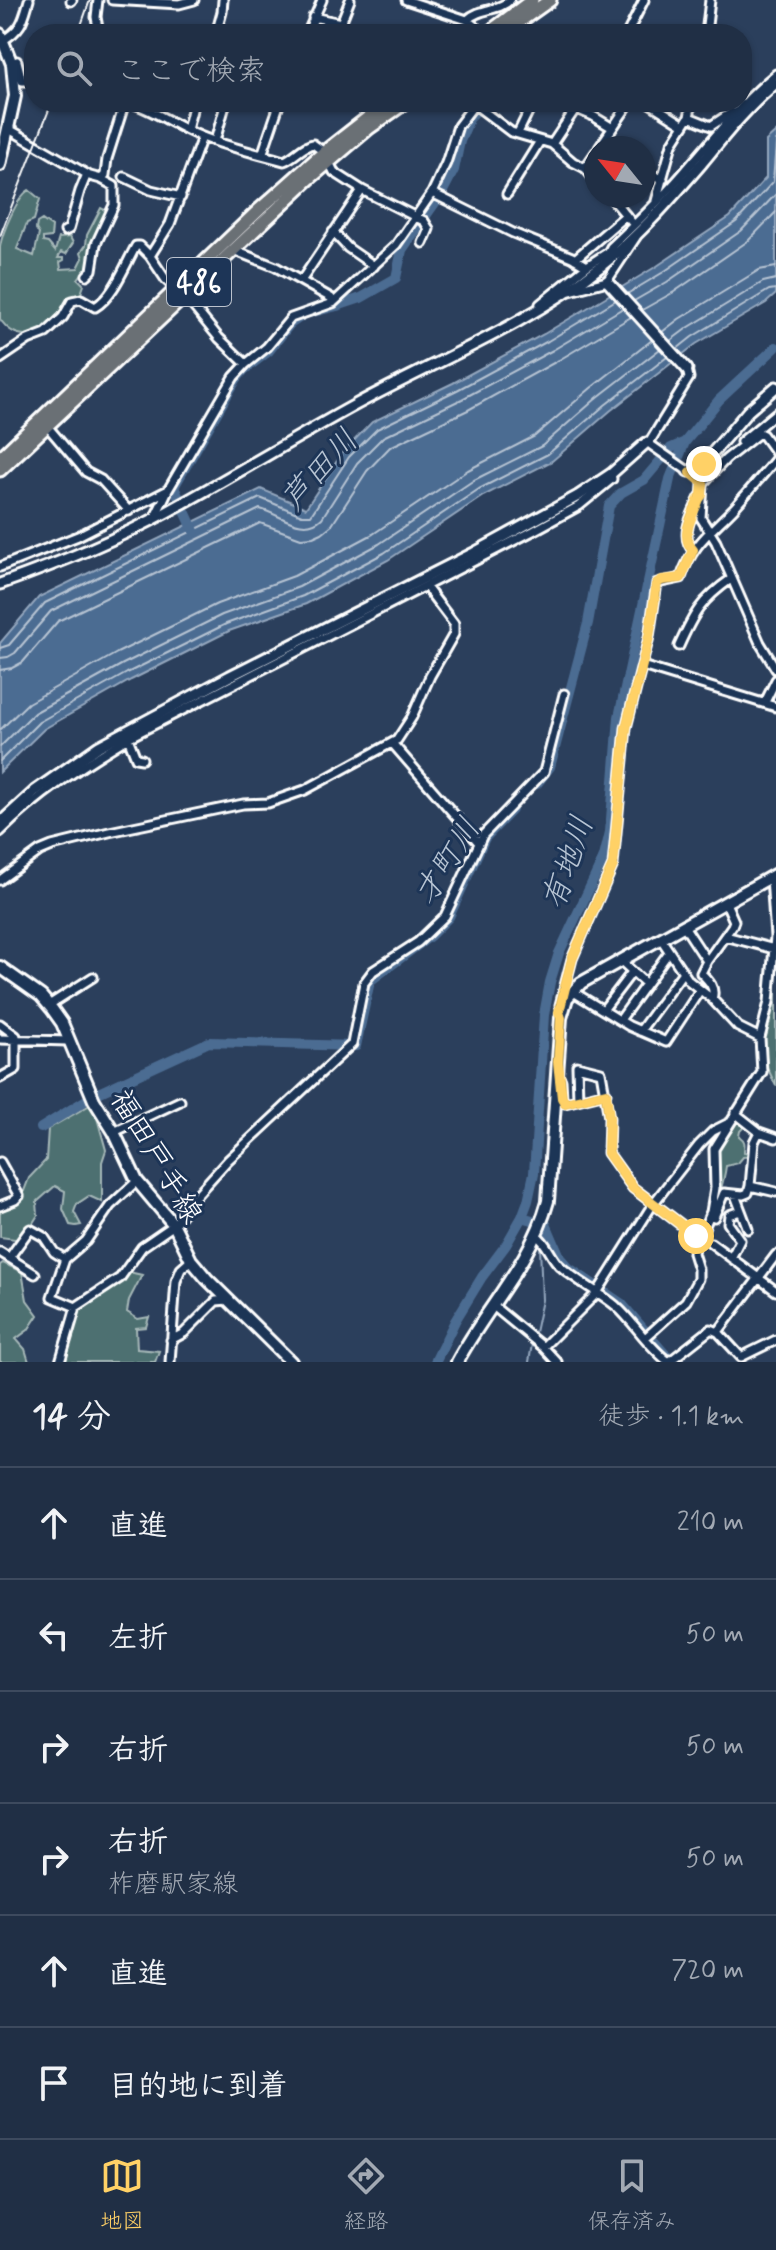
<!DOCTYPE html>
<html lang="ja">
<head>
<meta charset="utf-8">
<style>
	:root { --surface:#202f45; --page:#2d3b50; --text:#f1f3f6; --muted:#a2a9b3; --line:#3d4a5e; --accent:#ffd166 }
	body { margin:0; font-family:Mynerve,"Klee One",sans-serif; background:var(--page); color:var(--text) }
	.compass { position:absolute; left:584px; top:136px; width:72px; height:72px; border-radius:50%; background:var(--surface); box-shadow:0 2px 6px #0004; rotate:300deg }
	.stop { position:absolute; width:24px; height:24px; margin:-18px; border:6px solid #ffd166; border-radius:50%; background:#fff }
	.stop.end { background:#ffd166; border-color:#fff; box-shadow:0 2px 8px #0008 }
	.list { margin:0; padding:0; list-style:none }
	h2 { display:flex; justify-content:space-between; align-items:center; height:104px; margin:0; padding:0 32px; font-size:34px }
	h2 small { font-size:26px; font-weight:400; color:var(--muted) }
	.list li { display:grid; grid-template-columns:52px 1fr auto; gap:24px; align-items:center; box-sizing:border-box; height:112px; padding:0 32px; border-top:2px solid var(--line) }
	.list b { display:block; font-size:30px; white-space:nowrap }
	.list p { margin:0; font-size:26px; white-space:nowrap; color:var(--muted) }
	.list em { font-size:26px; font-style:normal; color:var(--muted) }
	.icon { flex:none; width:44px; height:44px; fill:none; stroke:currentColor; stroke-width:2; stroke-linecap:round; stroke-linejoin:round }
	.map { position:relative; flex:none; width:776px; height:1362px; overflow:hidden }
	.search { position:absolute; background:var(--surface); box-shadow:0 2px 6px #0004; left:24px; right:24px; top:24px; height:88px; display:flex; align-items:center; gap:20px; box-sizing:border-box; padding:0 28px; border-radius:32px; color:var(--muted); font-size:30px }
	.sheet { height:776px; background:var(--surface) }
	nav { display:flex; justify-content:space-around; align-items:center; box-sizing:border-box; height:112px; border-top:2px solid var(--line); background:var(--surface); font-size:22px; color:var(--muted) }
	nav a { display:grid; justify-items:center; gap:4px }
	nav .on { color:var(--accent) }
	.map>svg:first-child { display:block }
</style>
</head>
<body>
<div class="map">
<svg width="776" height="1362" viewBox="0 0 776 1362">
	<rect width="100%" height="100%" fill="#2b3f5c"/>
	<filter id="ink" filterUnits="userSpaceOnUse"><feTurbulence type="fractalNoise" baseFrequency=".0125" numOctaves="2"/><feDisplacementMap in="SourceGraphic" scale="16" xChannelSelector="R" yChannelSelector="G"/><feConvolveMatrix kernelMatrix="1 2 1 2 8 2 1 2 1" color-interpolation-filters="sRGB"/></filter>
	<g filter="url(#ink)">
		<path fill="#4e7071" stroke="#a6b8b8" stroke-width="2" d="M 29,190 L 40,199 L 34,220 L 27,223 L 17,249 L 34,256 L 39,234 L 36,229 L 37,223 L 42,220 L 52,227 L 51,237 L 43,238 L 43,242 L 48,243 L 55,251 L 59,238 L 70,237 L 73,243 L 66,254 L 61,252 L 58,258 L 64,258 L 64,260 L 60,262 L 61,269 L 78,268 L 83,258 L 81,252 L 86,245 L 87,235 L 101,208 L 107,211 L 90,267 L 85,275 L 81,275 L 78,279 L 84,285 L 79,299 L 72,297 C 60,314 49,337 26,335 C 14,335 6,328 0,319 C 0,296 0,270 0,247 C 2,233 17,197 29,190 Z
			M 776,965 L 776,1086 L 766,1065 L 762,1036 Z
			M 90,1105 L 97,1118 L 106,1150 L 102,1162 L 102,1202 L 89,1196 L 77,1204 L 74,1212 L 81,1225 L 76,1226 L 70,1225 L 63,1209 L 65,1191 L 55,1186 L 37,1202 L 38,1215 L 22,1240 L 0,1237 L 0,1208 L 22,1196 L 29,1178 L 46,1160 L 48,1129 Z
			M 738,1121 L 747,1124 L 740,1131 L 739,1136 C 747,1142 744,1145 744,1152 L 751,1153 L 751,1156 L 743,1157 L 738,1163 L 726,1166 C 724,1183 718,1197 714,1214 C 715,1182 708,1142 738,1121 Z
			M 3,1263 L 22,1272 L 27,1300 L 38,1315 L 28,1330 L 16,1339 L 25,1349 L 29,1362 L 0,1362 L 0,1265 Z
			M 129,1272 L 142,1275 L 129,1300 L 127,1312 L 138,1319 L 149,1317 L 146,1327 L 136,1328 L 137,1349 L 159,1351 L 155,1362 L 58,1362 C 63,1349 68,1322 77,1313 C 91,1295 114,1290 129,1272 Z"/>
		<path fill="#4c6c92" stroke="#94a7be" stroke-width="2" d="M 776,132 L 776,294 L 766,303 L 696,344 L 610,411 L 552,461 L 483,496 L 388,560 L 306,604 L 229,631 L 131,680 L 44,729 L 0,772 L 0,643 L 39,597 L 261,489 L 306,508 L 343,452 L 372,422 L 453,383 L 544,334 L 657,266 L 730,217 L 766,178 L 766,141 Z"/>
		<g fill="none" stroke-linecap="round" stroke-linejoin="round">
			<path stroke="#b7c4d3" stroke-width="2" d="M 627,294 L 662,273 L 736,222 L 773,182 L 776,143
				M 634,301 L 667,282 L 741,231 L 776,194
				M 642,310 L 674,292 L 748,241 L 776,212
				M 662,332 L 679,319 L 759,270 L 776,267
				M 670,341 L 686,329 L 763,282 L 776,279
				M 677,349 L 692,337 L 769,290 L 776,289
				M 0,648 L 9,645 L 45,603 L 260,498 L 302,515 L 311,515 L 349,457 L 377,429 L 457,390 L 548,341 L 616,300
				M 0,658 L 8,657 L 15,653 L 51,611 L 260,509 C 280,514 303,536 322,518 L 357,463 L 383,437 L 462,399 L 553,350 L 623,308
				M 0,670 L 12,668 L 23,662 L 58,621 L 260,523 L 301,538 L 313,537 L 322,533 L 332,525 L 367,471 L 390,447 L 468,410 L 559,360 L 631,317
				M 0,730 L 28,703 L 117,653 L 217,604 L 294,576 L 373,534 L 468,470 L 535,436 L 591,388 L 652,340
				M 0,747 L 34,713 L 123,664 L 222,615 L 299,587 L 379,544 L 474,480 L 542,446 L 598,397 L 660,349
				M 0,761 L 39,722 L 127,673 L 226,624 L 303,596 L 384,553 L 479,489 L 548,454 L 605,405 L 667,357"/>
			<path stroke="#94a7be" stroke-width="2" d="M 546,1236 L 550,1234
				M 534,1337 L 542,1300 L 540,1245
				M 529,1362 L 532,1344"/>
			<path stroke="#4c6c92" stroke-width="10" d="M 195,533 L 174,487 L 236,380 L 244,370 L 269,351 L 290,324 L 305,314 L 337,306 L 361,298 L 396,278 L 402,250 L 442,193 L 454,170 L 460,141 L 470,117 L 485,102
				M 537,784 L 550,767 L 588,623 L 609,506 L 621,493 L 644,480 L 671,448 L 685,442
				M 41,1128 L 96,1094 L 209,1042 L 356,1046 L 370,981 L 430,936 L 449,917 L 485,838 L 512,810
				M 522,1217 L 546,1224 L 561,1259 L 569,1268 L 622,1304 L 665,1354 L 677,1362
				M 435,1362 L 455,1321 L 482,1277 L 506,1245 L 522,1217 L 528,1201 L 534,1173 L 544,1015 L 550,982 L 559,953 L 604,857 L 610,832 L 619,717 L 670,479 L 685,442 L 719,400 L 776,347"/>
			<g stroke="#fff" stroke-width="13">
				<path id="minor" d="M 98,0 L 96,17 L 99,34
					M 112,0 L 179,4 L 194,0
					M 406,0 L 467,20 L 484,34
					M 71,1 L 72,0
					M 313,17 L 341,23 L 350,0
					M 467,20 C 481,7 498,12 510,0
					M 216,34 L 222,12 L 223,0
					M 307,34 L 322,0
					M 627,34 L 644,0
					M 706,34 L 710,0
					M 2,41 C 22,29 23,21 29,0
					M 12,64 L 17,61 L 22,81 L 34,81
					M 128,102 C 153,109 175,126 200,136 C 227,147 256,153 284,161 C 295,157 302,146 313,144 L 324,152 L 334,172 L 362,190 L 424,221 L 429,229 L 423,243
					M 560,102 L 593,116 L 611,127
					M 648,102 L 684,125
					M 474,104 L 511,132 L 552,144 L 573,162 L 585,168 L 596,181
					M 689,117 L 711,126 L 732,112
					M 9,129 L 90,176 L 101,179 L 105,175 L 107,159 L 125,102
					M 187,130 L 194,102
					M 518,133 L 533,102
					M 215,141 L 226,102
					M 552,144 L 580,102
					M 599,148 L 630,102
					M 262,155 L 280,102
					M 585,168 L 596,152
					M 644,172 L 663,179
					M 124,177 L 151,190 L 181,197
					M 432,193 L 513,233 L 572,257 L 587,266
					M 507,194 L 540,141
					M 610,196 L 634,225
					M 656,201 L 672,144 L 689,117 L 692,102
					M 65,231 L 69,229 L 80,191 L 87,174
					M 333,232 L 348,248 L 374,266
					M 233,250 L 276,267 L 331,298 L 333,303
					M 609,251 L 611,247 C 639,221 667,193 692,163 C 719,132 744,100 776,74
					M 150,256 L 170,224 L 202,137
					M 575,259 L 626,215
					M 87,275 L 92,270 L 96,244 L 114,205 L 114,186 L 101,179
					M 301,281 L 362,190
					M 570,291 L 607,281 L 636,237
					M 540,304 L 587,266 L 613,249
					M 0,359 L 28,340 L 46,333 L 63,317 L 72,301 L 81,299 L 95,307 C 114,296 125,265 136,246 L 140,246 L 150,256 L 166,280 L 188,300 L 219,338 L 246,364
					M 47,426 L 86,472 L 101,480 L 129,511
					M 741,442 L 776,413
					M 648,443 L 688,471
					M 649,443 L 689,378 L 687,369
					M 776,453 L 763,435 L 759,433 L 726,459 L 703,483 L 701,518 L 716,542 L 760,643 L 776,669
					M 154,519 L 168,490 L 234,377 L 246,364 L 267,347 L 291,318 L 333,303 L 396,245 L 432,193 L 446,163 L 458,126 L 476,102
					M 693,550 C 679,536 693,513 700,497
					M 0,567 L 78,536 L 168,490
					M 679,646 C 694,613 701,600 731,579
					M 642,666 L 776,707
					M 765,702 L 776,680
					M 128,738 L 136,758 L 142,759
					M 392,743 L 479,843
					M 0,832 C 37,795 83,765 128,738 L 533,531 L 579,506 L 612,479 L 611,474
					M 0,880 L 40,851 L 52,846 L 109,832 L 243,804 L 268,803 L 305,790 L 397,740 L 412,717 L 430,676 L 454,634 L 454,624 L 426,587
					M 684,926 L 707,961 L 701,973 C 709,981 716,988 712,999
					M 725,936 L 774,949
					M 661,939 L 689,981 L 712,999 L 738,1027 L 760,1038
					M 621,961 L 646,984
					M 707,961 L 732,926 L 734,921 L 726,903
					M 572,991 L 629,1026 L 666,1042 L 700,990
					M 49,1005 L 93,977
					M 560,1005 L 572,959 L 613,865 L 626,728 L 649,637 L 657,583 L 681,578 C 692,544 710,533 734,508 C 748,492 762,476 776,459
					M 603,1010 L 632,972
					M 620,1020 L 669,952
					M 0,1024 L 16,1036 L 16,1069 L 0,1078
					M 640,1031 L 683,972
					M 0,1039 L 68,1041
					M 561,1080 L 562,1098 L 565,1103 L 606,1093
					M 578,1100 L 577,1066 L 601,1072 L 609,1118 L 608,1153 L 633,1188 L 696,1236 L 693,1253 L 698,1269 L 698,1279 L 686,1301 L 645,1338
					M 735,1113 L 759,1132 L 776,1138
					M 114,1132 L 180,1101
					M 0,1162 L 19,1196 L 15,1200 L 0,1206
					M 750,1186 L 754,1142 L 759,1132
					M 735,1195 L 748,1229
					M 714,1217 L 724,1193 L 743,1195 L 748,1193 L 750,1186 L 776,1192
					M 536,1235 C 547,1242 550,1256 559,1265 C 576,1281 598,1291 616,1306 C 635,1323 648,1347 669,1362
					M 696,1236 L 703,1230 L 711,1212 L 715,1188 L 714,1149 L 762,1072 L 760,1038 L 769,1002 L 775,937 L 771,877
					M 711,1243 L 776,1291
					M 0,1252 L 35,1274
					M 9,1258 L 30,1229 L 44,1237 L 54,1252 L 65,1259
					M 731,1258 L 740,1240 L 728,1223 L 729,1215 L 740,1211
					M 492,1305 L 543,1347 L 557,1362
					M 76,1307 L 52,1297 L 65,1259 L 86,1241 L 110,1206 L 137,1181
					M 718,1332 L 776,1255
					M 171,1340 L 184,1333 L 216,1301 L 228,1300
					M 543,1347 L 597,1293 L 653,1204 L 699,1145 L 713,1131 L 729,1123
					M 60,1362 L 76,1307 L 120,1278 L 142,1247 L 174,1225 L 191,1201 L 228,1160 L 352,1044 L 364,983 L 373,971 L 418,942 L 445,916 L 483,835 L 544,772 L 564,694
					M 170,1362 L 176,1281 L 181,1269 L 191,1260
					M 669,1362 L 711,1329 L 718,1332 L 741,1357 L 776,1340"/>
			</g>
			<g stroke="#fff" stroke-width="15">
				<path id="tertiary" d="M 607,281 L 687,369
					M 688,471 L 698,470 L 748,411 L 776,387
					M 0,584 C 57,564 114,541 167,512 C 231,477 293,439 357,404 C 440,359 526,326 600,267 C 638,237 670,200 702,163 C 725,135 748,106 776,83
					M 0,823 L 35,791 L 99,746 L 230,676 L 474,553 L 578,496 L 611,474 L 646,443"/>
			</g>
			<g stroke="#fff" stroke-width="16">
				<path id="secondary" d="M 0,34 L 12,64 L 15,96 L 0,165
					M 0,967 L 41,996 L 52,1009 L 62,1023 L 94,1100 L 114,1132 L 137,1181 L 174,1225 L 191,1260 L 207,1279 L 291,1362
					M 457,1362 C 487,1306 531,1263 548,1201 L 561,1018 L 567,998 L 581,983 L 776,874"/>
			</g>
			<g stroke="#fff" stroke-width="17">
				<path id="trunk" d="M 487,34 L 532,0
					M 502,34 L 550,0
					M 0,458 L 260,209 L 324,152 L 388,102
					M 0,470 L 309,179 L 369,128 L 406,102"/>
			</g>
			<use href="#minor" stroke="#1d3557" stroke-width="7"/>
			<use href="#tertiary" stroke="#1d3557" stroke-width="9"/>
			<use href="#secondary" stroke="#1d3557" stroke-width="10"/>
			<use href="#trunk" stroke="#6b6f75" stroke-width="11"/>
			<path stroke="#fff" stroke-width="2" d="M 78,34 L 90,0
				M 0,236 L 52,102"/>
		</g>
	</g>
	<g fill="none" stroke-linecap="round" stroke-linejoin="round" filter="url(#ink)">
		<path stroke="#ffd166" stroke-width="10" d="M 696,1236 L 633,1188 L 608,1153 L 609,1118 L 606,1093 L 565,1103 L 562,1098 L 558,1062 L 561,1018 L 559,1012 L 572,959 L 613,865 L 626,728 L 649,637 L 657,583 L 662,580 L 681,578 L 693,550 C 679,536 693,515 699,499 L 702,495 L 703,483 L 690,472 L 698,470 L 704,464"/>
	</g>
	<g text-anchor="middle" stroke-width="6" stroke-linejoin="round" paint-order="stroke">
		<rect fill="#1d3557" stroke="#bbc2cd" stroke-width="2" x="167" y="258" width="64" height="48" rx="6"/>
		<g font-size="28" font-weight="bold" fill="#fff">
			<text x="199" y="292">486</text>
		</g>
		<g font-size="30" fill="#fff" stroke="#1d3557">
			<text transform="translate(157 1156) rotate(59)" y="10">福田戸手線</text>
		</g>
		<g font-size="32" font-style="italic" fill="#b7c4d3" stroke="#1d3557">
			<text transform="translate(319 469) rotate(-48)" y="11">芦田川</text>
			<text transform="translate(446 861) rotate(-58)" y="11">才町川</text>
			<text transform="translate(567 862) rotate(-71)" y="11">有地川</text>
		</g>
	</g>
</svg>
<svg class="compass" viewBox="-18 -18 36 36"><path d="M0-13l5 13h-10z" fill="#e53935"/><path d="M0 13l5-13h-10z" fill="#a2a9b3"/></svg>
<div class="stop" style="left:696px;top:1236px"></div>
<div class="stop end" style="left:704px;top:464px"></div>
<div class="search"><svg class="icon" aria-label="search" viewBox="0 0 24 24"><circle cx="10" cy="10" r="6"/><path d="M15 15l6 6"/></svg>ここで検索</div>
</div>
<section class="sheet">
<h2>14 分<small>徒歩 · 1.1 km</small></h2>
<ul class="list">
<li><svg class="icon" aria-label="ahead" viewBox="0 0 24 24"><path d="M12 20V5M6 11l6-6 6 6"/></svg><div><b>直進</b></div><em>210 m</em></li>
<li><svg class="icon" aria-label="left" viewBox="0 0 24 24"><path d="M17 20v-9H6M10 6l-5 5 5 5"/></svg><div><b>左折</b></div><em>50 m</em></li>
<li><svg class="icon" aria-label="right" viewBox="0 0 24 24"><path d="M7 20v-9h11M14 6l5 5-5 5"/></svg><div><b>右折</b></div><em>50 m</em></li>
<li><svg class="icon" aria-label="right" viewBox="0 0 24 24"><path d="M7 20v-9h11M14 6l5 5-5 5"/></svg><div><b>右折</b><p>柞磨駅家線</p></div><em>50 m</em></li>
<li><svg class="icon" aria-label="ahead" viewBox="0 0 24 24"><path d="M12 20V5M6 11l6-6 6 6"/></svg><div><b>直進</b></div><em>720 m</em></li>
<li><svg class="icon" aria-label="arrive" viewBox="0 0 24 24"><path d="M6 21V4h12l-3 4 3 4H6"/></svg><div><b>目的地に到着</b></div></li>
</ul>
</section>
<nav>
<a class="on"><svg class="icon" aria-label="map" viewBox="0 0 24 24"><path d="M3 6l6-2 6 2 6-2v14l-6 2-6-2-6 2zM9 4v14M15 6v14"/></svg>地図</a>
<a><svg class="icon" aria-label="directions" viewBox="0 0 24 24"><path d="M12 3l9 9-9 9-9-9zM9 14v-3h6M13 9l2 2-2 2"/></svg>経路</a>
<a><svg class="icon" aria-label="saved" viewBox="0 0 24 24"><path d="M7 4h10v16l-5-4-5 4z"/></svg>保存済み</a>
</nav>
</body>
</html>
